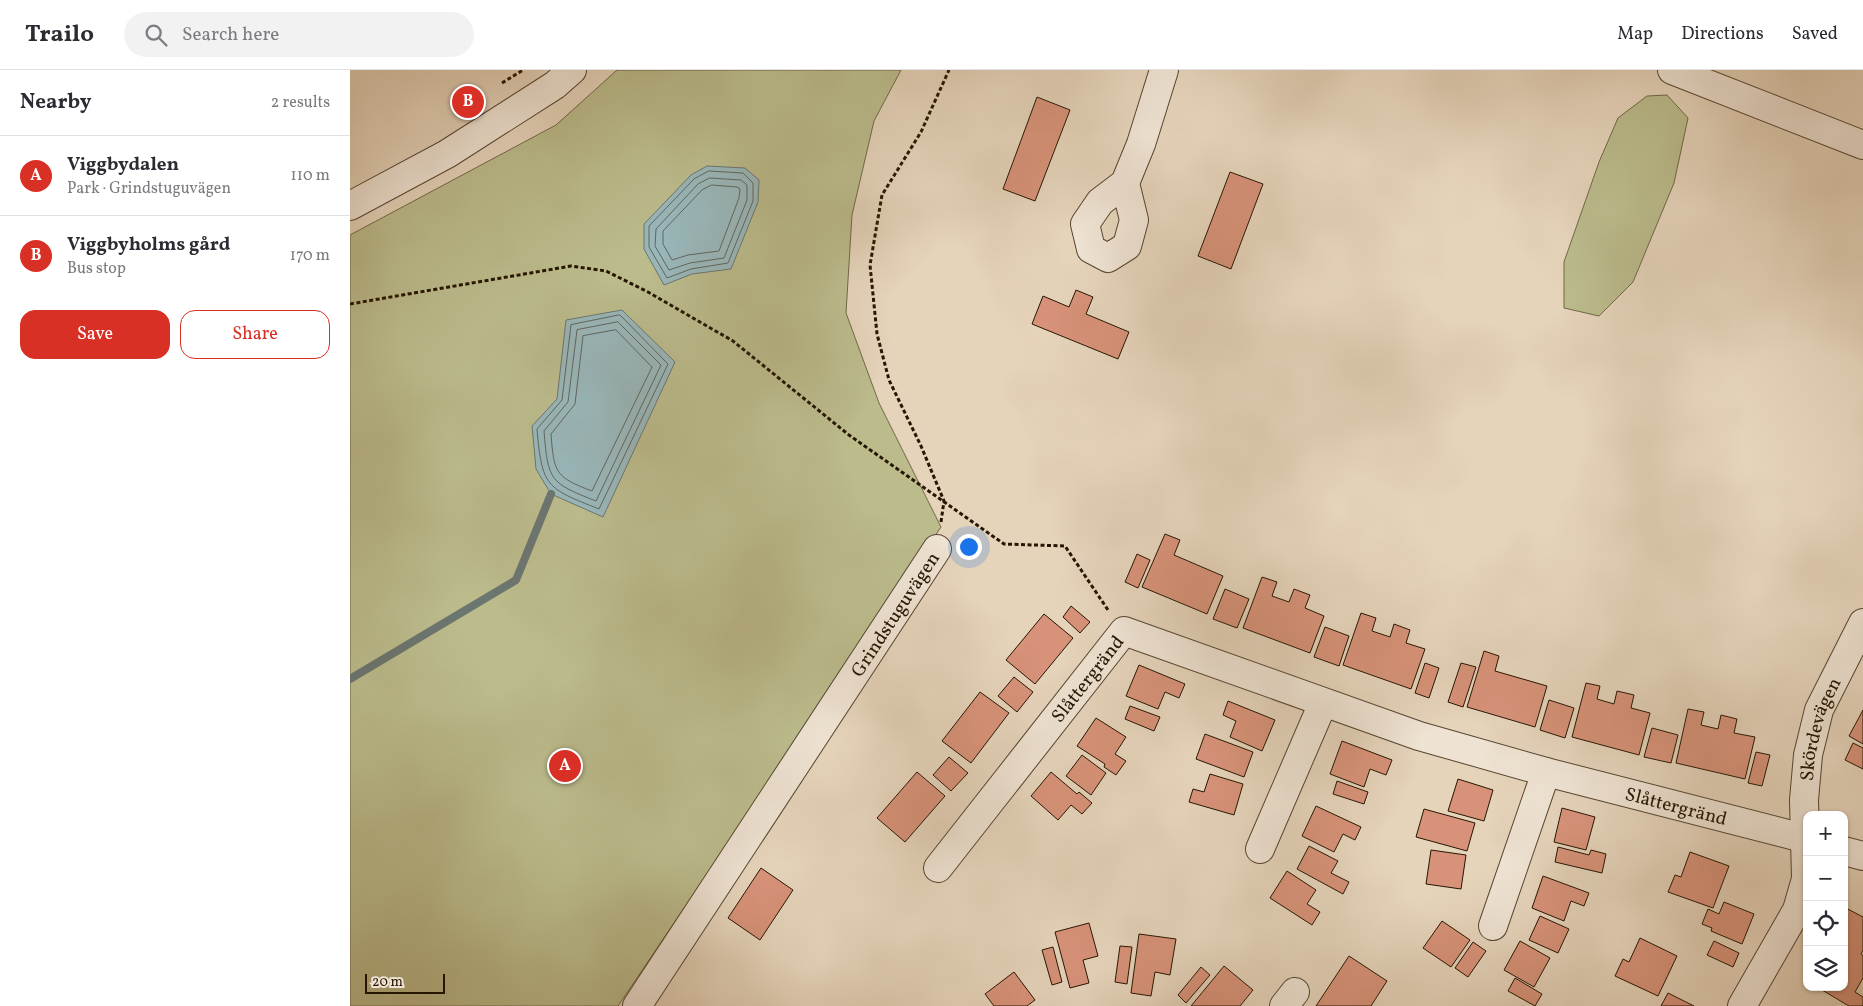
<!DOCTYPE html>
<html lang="en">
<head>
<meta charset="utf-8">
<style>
	:root { --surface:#fff; --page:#f2f2f3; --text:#2b2b33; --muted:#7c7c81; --line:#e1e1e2; --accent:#d93025 }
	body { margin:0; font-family:Vollkorn,serif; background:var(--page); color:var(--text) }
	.controls { position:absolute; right:15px; bottom:15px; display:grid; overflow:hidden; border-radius:10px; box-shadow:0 1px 4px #0004 }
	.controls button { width:45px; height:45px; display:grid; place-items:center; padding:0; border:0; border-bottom:1px solid var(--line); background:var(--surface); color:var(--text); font:25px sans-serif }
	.scale { position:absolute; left:15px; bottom:12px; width:80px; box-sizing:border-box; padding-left:5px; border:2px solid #261602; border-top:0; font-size:14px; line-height:18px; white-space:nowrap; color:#261602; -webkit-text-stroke:4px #eee2d2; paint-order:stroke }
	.you { position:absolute; left:618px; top:476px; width:18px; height:18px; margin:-12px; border:4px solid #fff; border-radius:50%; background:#1a73e8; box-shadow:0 0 0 8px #1a73e833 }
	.badge { display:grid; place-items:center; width:32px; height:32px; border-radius:50%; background:var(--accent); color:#fff; font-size:16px; font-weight:700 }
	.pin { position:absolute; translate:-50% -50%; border:2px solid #fff; box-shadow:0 1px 5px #0006 }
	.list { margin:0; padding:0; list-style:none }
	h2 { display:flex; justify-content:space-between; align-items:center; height:65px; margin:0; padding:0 20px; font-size:21px }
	h2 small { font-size:16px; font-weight:400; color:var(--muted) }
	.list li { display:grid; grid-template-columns:32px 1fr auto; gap:15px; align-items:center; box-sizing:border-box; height:80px; padding:0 20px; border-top:1px solid var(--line) }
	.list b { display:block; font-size:19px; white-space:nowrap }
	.list p { margin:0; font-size:16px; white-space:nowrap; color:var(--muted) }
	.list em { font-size:16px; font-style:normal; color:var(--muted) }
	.actions { display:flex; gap:10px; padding:15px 20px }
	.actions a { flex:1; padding:11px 0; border:1px solid var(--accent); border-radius:15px; text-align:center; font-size:18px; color:var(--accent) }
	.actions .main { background:var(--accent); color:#fff }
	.icon { flex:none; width:28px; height:28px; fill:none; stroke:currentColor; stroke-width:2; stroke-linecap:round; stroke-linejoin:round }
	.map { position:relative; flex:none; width:1513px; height:936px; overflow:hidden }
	header { display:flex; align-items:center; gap:30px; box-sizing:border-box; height:70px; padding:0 25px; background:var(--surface); border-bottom:1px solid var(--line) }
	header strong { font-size:24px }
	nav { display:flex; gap:28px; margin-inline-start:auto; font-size:18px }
	.search { width:350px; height:45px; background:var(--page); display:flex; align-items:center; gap:12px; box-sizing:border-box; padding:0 18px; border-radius:28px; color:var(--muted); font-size:19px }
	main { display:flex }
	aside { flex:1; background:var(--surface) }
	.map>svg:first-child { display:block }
</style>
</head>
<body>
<header>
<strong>Trailo</strong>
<div class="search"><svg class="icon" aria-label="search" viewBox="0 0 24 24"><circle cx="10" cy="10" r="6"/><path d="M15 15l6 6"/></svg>Search here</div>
<nav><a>Map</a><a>Directions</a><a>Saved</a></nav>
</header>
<main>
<aside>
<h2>Nearby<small>2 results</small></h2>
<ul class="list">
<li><span class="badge">A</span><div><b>Viggbydalen</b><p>Park · Grindstuguvägen</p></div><em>110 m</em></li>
<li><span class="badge">B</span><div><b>Viggbyholms gård</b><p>Bus stop</p></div><em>170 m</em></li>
</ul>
<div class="actions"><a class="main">Save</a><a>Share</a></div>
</aside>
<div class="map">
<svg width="1513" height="936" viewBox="0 0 1513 936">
	<rect width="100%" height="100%" fill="#e5d3ba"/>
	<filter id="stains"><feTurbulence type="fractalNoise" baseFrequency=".004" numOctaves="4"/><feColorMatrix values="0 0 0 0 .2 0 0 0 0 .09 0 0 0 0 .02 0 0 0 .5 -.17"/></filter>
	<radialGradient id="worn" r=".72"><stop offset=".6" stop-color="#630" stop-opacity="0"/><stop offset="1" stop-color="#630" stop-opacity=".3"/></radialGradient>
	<path fill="#bbbb8c" stroke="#706847" d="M 267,0 L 551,0 L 524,51 L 502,145 L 496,243 L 529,333 L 591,457 L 268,936 L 0,936 L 0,165 L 206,55 Z
		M 1317,25 L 1338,48 L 1324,113 L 1283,212 L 1249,246 L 1214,238 L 1214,192 L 1249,92 L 1268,48 L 1297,26 Z"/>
	<path fill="#99b6b9" stroke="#6b7670" d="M 357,96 L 395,98 L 409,110 L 408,132 L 381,199 L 342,204 L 314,215 L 294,179 L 294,154 L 341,105 Z
		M 272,240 L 325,292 L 253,447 L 201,424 L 186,399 L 182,356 L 207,329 L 216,250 Z"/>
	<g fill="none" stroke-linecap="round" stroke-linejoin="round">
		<path stroke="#60665e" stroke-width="1" d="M 359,101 L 393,103 L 403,113 L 403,131 L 378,193 L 341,199 L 317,208 L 299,177 L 299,156 L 344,109 Z
			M 360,108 L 391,110 L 397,115 L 397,130 L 374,188 L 340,193 L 319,200 L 305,176 L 306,159 L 348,114 Z
			M 362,115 L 387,117 L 390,119 L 389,128 L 369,181 L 338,185 L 322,190 L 313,174 L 313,161 L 352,120 Z
			M 270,245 L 318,294 L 249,439 C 196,418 192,417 187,359 L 212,330 L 221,255 Z
			M 268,252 L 311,295 L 246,431 C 200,413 198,411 194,361 L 218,332 L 227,260 Z
			M 266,260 L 302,297 L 242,421 C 205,407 204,403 201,364 L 225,334 L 233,266 Z"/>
		<path stroke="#6b7670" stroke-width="8" d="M 0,609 L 166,510 L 201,424"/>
	</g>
	<path fill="#d79279" stroke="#261602" d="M 687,27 L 720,40 L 685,131 L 653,119 Z
		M 880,102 L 913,114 L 881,199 L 848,186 Z
		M 726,220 L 743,227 L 736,244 L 779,262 L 768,289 L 682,254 L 693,226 L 719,237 Z
		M 815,464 L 830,470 L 824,485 L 873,506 L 857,544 L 792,517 Z
		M 787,484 L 800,490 L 788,518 L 775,512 Z
		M 912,507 L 927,512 L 922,526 L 939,532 L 944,519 L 960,525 L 955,538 L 974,546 L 960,583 L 893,558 Z
		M 875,519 L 899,529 L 887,558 L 863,549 Z
		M 721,536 L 740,552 L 730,563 L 713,547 Z
		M 1011,543 L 1026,548 L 1022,561 L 1040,567 L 1044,554 L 1060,560 L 1056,573 L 1075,579 L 1061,619 L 993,595 Z
		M 694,544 L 723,568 L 685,614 L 656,590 Z
		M 975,557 L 999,566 L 989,596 L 964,587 Z
		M 1134,581 L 1149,586 L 1145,601 L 1197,616 L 1185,657 L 1117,637 Z
		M 1075,593 L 1089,598 L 1079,628 L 1065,623 Z
		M 1111,593 L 1126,597 L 1113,637 L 1098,632 Z
		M 789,595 L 835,614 L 829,628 L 815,622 L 808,639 L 776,626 Z
		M 664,607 L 683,622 L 667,642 L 648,626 Z
		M 1236,613 L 1250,616 L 1247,629 L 1264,634 L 1267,621 L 1284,625 L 1281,638 L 1300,643 L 1289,685 L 1222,667 Z
		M 630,622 L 659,643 L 621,693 L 592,671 Z
		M 1199,630 L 1224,638 L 1215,668 L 1190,660 Z
		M 878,631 L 925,650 L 912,681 L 880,667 L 886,651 L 873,645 Z
		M 780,636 L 810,647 L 804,661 L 775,649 Z
		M 1338,639 L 1354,642 L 1351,655 L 1368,659 L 1371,645 L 1387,649 L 1384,663 L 1405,667 L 1395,709 L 1326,693 Z
		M 1513,640 L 1513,674 L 1499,666 Z
		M 746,648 L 776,667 L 765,684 L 776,691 L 766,705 L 754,697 L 755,694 L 727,676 Z
		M 1302,658 L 1328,665 L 1321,693 L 1294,687 Z
		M 855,664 L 903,682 L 894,707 L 846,689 Z
		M 992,671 L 1042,690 L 1036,705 L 1020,699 L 1014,717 L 980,704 Z
		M 1503,673 L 1513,678 L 1513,699 L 1495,690 Z
		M 1406,682 L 1420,685 L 1412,716 L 1398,713 Z
		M 732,685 L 756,703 L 741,725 L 716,706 Z
		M 599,687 L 618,703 L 601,721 L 583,705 Z
		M 567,702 L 595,726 L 555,772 L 527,748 Z
		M 701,702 L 727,724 L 729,722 L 742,733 L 732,744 L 721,735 L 708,750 L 681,726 Z
		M 860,704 L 893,714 L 884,745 L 839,732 L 843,719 L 854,722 Z
		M 1108,709 L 1143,720 L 1134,751 L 1098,741 Z
		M 987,711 L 1018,722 L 1014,734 L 983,724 Z
		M 966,736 L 1011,757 L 1005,770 L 993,764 L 984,782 L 952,766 Z
		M 1212,738 L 1245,747 L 1236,780 L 1204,772 Z
		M 1074,739 L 1125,753 L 1117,781 L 1066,767 Z
		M 959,776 L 988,791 L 981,803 L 999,812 L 993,824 L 947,799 Z
		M 1208,777 L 1239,785 L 1241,780 L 1256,784 L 1252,803 L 1205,792 Z
		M 1081,780 L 1116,785 L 1111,819 L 1076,814 Z
		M 1340,782 L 1379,796 L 1363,838 L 1318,822 L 1325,805 L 1331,807 Z
		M 411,798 L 443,820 L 410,870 L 378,848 Z
		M 937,801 L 966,820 L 957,834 L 970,842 L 962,855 L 920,828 Z
		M 1193,806 L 1239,823 L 1234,836 L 1221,831 L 1214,851 L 1182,838 Z
		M 1374,832 L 1404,844 L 1392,874 L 1361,861 L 1362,858 L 1352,854 L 1358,839 L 1369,844 Z
		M 1494,837 L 1513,847 L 1513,880 L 1511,884 L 1513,886 L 1513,908 L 1505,922 L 1513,927 L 1513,936 L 1499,936 L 1467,917 L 1494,917 Z
		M 1190,846 L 1219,859 L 1208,883 L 1179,870 Z
		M 1092,851 L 1120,870 L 1101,897 L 1073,878 Z
		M 739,853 L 748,886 L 733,890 L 739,913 L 720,918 L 705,862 Z
		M 789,864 L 826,869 L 820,905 L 805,902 L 801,926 L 781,923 Z
		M 1290,868 L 1327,886 L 1308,926 L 1265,906 L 1273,889 L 1279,892 Z
		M 1170,871 L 1200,888 L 1184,917 L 1154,900 Z
		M 1364,871 L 1389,883 L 1383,897 L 1357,885 Z
		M 1123,872 L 1136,881 L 1118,907 L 1105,898 Z
		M 770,876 L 782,877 L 777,914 L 765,912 Z
		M 703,877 L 712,912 L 702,915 L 692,880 Z
		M 999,886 L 1037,911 L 1021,936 L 966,936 Z
		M 874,896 L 903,920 L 890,936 L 841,936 Z
		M 851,897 L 860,905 L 836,933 L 828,925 Z
		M 664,902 L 685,930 L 677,936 L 644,936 L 635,924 Z
		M 1165,908 L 1192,924 L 1185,936 L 1158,921 Z
		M 1318,923 L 1344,936 L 1311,936 Z"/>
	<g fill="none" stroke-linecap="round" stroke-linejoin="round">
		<g stroke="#564530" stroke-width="30">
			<g id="minor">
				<path d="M 1322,0 L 1513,75"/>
				<path d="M 775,113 L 784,150 L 777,176 L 758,188 L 741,179 L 735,154 L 750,132 L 775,113 L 791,74 L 814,0"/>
				<path d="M 0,136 L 97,84 L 205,15 L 222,0"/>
				<path d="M 910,779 L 973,633"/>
				<path d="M 1494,781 L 1513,786"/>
				<path id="s1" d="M 588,798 L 774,561 L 1069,666 L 1196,702 L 1457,769"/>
				<path d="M 1143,856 L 1196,702"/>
				<path id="s2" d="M 287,936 L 587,479"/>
				<path d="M 934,936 L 945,922"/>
				<path id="s3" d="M 1392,936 L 1447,840 L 1456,809 L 1454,730 L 1458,685 L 1469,640 L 1513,553"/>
			</g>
		</g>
		<path stroke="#261602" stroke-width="3" stroke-dasharray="4 2.5" stroke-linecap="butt" d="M 152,13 L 173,0
			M 0,234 L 221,196 L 256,201 L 298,222 L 383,271 L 499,365 L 654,474 L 715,476 L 758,540
			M 591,452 L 594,431 L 571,376 L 539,310 L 527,264 L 520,195 L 532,125 L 571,62 L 599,0"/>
		<use href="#minor" stroke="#eee2d2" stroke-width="28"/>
	</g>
	<g text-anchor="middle" stroke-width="5" stroke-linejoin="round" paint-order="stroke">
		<g font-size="19" fill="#261602" stroke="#eee2d2">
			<text dy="7" stroke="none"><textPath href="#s2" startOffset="469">Grindstuguvägen</textPath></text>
			<text dy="7" stroke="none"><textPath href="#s1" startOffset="241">Slåttergränd</textPath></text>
			<text dy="7" stroke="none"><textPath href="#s3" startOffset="295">Skördevägen</textPath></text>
			<text dy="7" stroke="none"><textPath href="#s1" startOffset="881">Slåttergränd</textPath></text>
		</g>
	</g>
	<rect width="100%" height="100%" filter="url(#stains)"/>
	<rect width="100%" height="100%" fill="url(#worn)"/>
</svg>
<div class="controls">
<button>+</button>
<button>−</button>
<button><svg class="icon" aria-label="locate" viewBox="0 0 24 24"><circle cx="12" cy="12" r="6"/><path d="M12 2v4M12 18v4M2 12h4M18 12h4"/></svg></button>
<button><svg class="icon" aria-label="layers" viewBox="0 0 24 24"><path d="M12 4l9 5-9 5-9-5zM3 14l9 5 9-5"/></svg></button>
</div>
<div class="scale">20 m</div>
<div class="you"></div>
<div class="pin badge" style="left:215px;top:696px">A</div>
<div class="pin badge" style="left:118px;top:32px">B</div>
</div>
</main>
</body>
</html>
